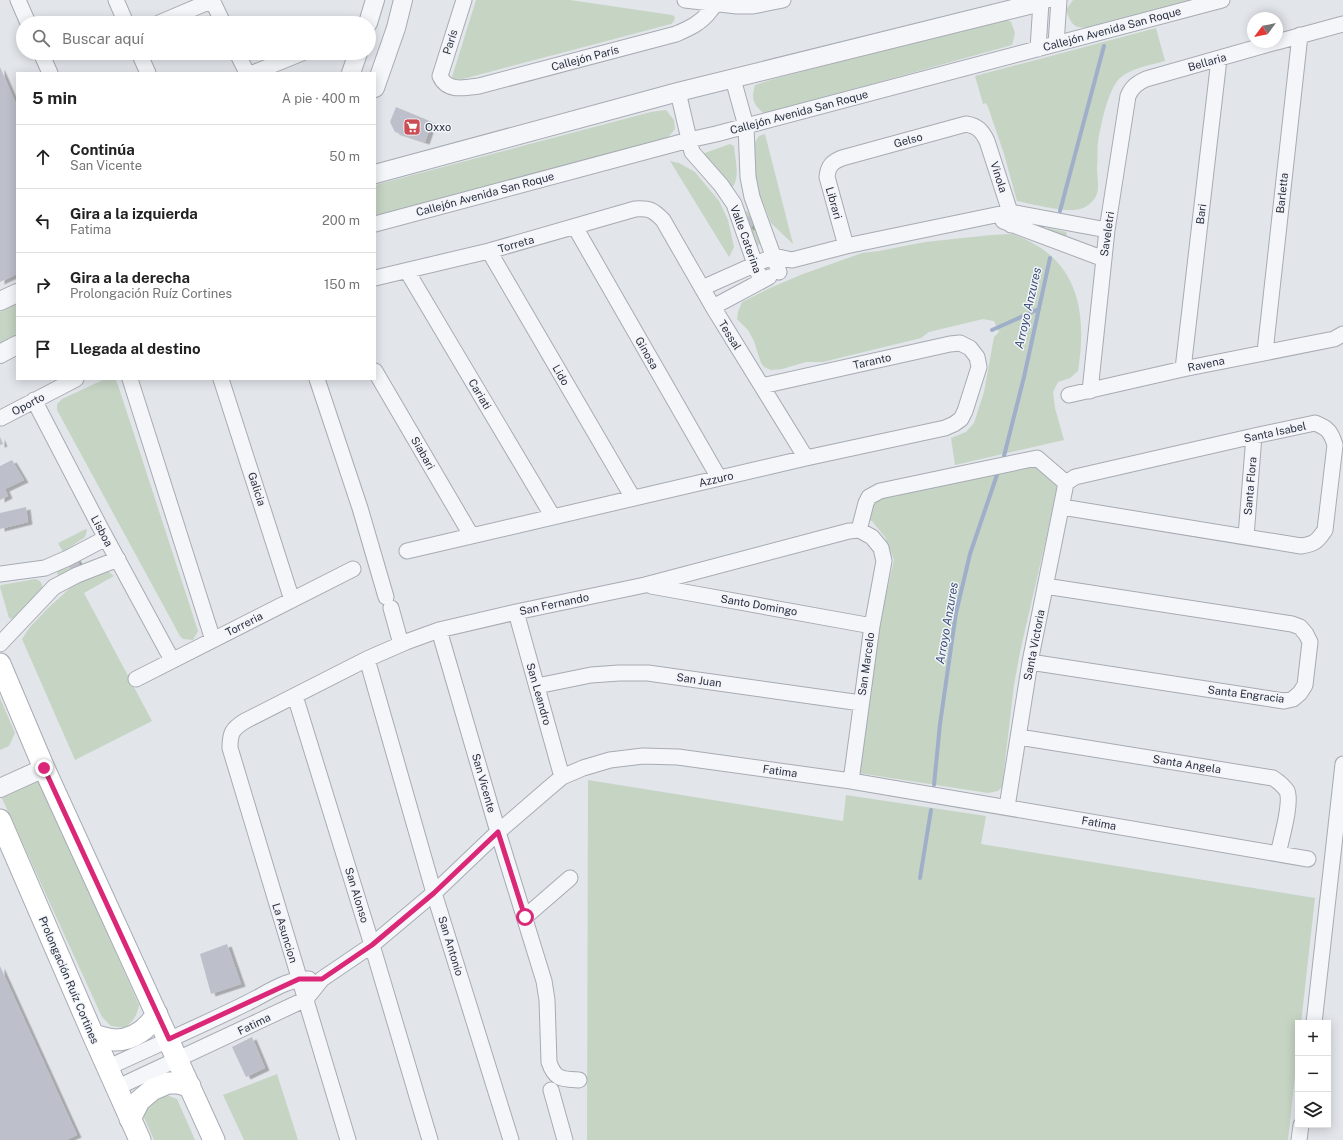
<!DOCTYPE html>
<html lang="es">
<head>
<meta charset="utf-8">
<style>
	:root { --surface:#fff; --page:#f2f2f2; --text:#222; --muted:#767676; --line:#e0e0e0 }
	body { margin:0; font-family:"Public Sans",sans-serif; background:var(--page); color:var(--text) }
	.controls { position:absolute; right:12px; bottom:12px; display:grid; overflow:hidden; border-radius:0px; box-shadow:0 2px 10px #0003 }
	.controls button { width:36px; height:36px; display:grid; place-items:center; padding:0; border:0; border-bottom:1px solid var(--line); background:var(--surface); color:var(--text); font:20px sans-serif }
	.compass { position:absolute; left:1247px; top:12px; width:36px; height:36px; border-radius:50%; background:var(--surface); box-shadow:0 2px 10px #0003; rotate:238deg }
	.stop { position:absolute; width:12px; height:12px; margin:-9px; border:3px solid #db2777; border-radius:50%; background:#fff }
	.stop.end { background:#db2777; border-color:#fff; box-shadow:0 1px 4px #0008 }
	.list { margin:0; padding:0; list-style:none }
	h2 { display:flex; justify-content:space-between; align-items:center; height:52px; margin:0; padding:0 16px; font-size:17px }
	h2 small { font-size:13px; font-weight:400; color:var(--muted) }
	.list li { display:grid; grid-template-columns:26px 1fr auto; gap:12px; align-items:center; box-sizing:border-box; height:64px; padding:0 16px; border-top:1px solid var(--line) }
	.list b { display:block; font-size:15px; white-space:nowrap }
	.list p { margin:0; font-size:13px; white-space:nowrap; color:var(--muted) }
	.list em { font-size:13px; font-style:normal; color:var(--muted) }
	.icon { flex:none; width:22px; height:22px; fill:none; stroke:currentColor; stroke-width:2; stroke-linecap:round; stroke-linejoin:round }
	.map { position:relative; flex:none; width:1343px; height:1140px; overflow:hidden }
	.search { position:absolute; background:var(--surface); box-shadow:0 2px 10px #0003; left:16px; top:16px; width:360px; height:44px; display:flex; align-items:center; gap:10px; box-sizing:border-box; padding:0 14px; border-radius:22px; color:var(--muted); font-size:15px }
	.panel { position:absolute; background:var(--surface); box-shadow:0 2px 10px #0003; left:16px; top:72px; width:360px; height:308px; border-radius:0px }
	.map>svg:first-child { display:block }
</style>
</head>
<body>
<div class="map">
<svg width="1343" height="1140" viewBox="0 0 1343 1140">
	<defs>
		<filter id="shadow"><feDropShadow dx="4.5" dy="2.5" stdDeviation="0" flood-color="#0004"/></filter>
	</defs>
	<rect width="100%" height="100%" fill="#e2e5ea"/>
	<path fill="#c6d4c4" d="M 476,0 L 570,0 L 672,15 L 675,17 L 674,21 L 671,24 L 459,80 L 455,80 L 452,77 Z
		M 1073,0 L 1191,0 L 1091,27 C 1074,29 1072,26 1066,10 Z
		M 1004,18 L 1011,22 L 1015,33 L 1012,45 L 764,114 C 753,104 751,99 755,85 L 770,80 Z
		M 1156,28 L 1165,61 C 1151,65 1131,68 1120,78 C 1108,89 1101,125 1098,141 C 1097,150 1098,159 1097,168 C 1097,178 1100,187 1096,196 C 1094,201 1086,208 1080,209 C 1066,213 1032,204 1017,201 L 1004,154 L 988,107 L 986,103 L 983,104 L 975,76 Z
		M 666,110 L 674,120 L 675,129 L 665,141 L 375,218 L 375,185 L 651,112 Z
		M 765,134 L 793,244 L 771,223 L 758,189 L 753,163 L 754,144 L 759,136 Z
		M 730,144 L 734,146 C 735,160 741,178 731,189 L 699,155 Z
		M 670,161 L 679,163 L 695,172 L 719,201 L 728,220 L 734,247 L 729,257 Z
		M 747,211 L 757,227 L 762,242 L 757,246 L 751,244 L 743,215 L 745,212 Z
		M 1048,228 L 1066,232 L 1067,235 L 1065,237 L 1047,230 Z
		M 1012,234 C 1077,256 1088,309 1078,371 L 1070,378 L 1058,382 L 1053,392 L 1055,408 L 1064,440 L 955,465 L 951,438 L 966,432 L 974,423 L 984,392 L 994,337 L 999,332 L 994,321 L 983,319 L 929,332 L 921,338 L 823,362 L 806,362 L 782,369 L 771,370 L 764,367 L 761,363 L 754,341 L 748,330 L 737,319 L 738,312 L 742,302 L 770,288 L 803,274 L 862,253 L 879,251 L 925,242 L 991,235 Z
		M 17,303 L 17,337 L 0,346 L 0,312 Z
		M 105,379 L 115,379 L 118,385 L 198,631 L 193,640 L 183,639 L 180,636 L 57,410 L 57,404 L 62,399 Z
		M 1033,464 L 1058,487 L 1055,496 L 1046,539 L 1020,652 L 1014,685 L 1002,787 L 998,791 L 988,793 L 858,773 L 880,621 L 894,560 L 885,537 L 872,521 L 866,521 L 873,499 Z
		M 86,529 L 87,530 L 85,537 L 63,552 L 58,543 Z
		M 81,560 L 82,562 L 81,566 L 61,576 L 57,574 L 58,571 Z
		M 101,572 L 109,572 L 114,576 L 84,593 L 152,721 L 75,760 L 22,639 L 30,627 L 48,608 L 78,581 Z
		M 36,579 C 41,581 43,584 42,589 L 15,617 L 12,619 L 9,618 L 0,587 L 1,585 Z
		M 0,698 L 15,733 L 9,746 L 0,750 Z
		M 38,778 L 139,1005 C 137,1016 133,1021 125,1028 L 111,1026 L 102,1017 L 0,794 Z
		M 588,780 L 843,821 L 846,795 L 986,816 L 981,844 L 1315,898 L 1301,1023 L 1298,1023 L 1298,1049 L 1288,1140 L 587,1140 Z
		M 277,1074 L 298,1140 L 244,1140 L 223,1095 Z
		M 166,1095 L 177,1099 L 195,1140 L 154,1140 L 143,1115 C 149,1102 151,1097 166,1095 Z"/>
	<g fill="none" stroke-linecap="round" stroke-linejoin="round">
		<path stroke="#9fafc9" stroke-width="4" d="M 1060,211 L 1104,46
			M 992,330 L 1039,309
			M 1004,456 L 1024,377 L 1050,258
			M 934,785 L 940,724 L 956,613 L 970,554 L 999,469
			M 920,878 L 931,810"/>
	</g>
	<path fill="#bdc0ca" filter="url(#shadow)" d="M 0,67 L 17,106 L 17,274 L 0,282 Z
		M 396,107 L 432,122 L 425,142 L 395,132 L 390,122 Z
		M 750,216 L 754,225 L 749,228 L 744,219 Z
		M 0,437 L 3,444 L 0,445 Z
		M 12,460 L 24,480 L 5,489 L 8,496 L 0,500 L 0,466 Z
		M 26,507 L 28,522 L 0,529 L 0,513 Z
		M 76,559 L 80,565 L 71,570 L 68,564 Z
		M 227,944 L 241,984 L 211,994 L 200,954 Z
		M 0,966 L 77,1135 L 66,1140 L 0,1140 Z
		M 252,1037 L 265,1068 L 246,1077 L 232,1047 Z"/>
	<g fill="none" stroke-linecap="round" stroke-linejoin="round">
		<g stroke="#a7abb4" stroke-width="17">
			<path id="minor" d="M 18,0 L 28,23
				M 116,0 L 126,23
				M 212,0 L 223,23
				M 464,0 L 440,76 C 447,92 464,88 479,86 L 676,34 C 690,28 701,23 710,11 C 713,7 716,5 716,0
				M 685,0 L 737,6 L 753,6 L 783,0
				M 159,23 L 213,0
				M 1277,42 L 1343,24
				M 1056,44 L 1059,0
				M 1038,49 L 1041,2 L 1047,0
				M 41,53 L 50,73
				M 139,53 L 148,73
				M 237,53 L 247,73
				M 253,73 L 302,53
				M 733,79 L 746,126 L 748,177 L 752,197 L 779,272
				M 678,92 L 692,152 L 721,185 L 734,204 L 761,281
				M 1003,221 L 1104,259
				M 375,224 L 689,140 L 716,134 L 1222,0
				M 575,227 L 719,478
				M 846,246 L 827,177 C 828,166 832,162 842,158 L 966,124 C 978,126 982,131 987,141 L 1010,212 L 1011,225
				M 489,251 L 633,498
				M 407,271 L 553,517
				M 375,278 L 489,251 L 635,209 C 650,208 653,210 663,220 L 713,307 L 806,458
				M 702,288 L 774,256 L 792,260 L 846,246 L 1010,212 L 1107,230
				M 713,307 L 769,277
				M 1265,352 L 1300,35
				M 1183,369 L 1219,59
				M 375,371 L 471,535
				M 130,379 L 213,640
				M 221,379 L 292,600
				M 317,379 L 360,508 L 386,597
				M 1090,391 L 1107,230 L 1128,96 C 1132,87 1137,83 1146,79 L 1276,42
				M 1069,395 L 1183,369 L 1334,339 L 1343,334
				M 34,400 L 100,527 L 172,660
				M 1,418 L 76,379
				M 1062,507 L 1301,546 C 1314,544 1317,542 1325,530 L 1335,445 C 1331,432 1328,428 1315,423 L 1254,436 L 1075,477 L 1066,483
				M 859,530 L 866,503 L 869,497 L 880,491 L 1037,458 L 1066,483
				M 1246,536 L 1254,436
				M 407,551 L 806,458 L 945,428 L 954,424 L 961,419 L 965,411 L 979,367 L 977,357 L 970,348 L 960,343 L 950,344 L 762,386
				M 0,574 L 45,568 L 68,558 L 106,538
				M 651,586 L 872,626
				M 391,608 L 401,644
				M 516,612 L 562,777
				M 439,630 L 498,832 L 544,981 L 547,1000 L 549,1062 C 555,1080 562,1079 579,1080
				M 0,644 L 54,587 L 77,575 L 118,559
				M 367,659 L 434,893 L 511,1140
				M 1030,662 L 1284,701 L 1293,699 L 1300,693 L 1305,685 L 1310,642 L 1306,634 L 1300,627 L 1292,624 L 1045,586
				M 136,679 L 353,569
				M 537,686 L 591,675 L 619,673 L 648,673 L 861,703
				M 295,696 L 372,945 L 430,1140
				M 1019,737 L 1273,778 C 1279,782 1283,785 1287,791 C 1292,803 1281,840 1278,854
				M 1007,807 L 1030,662 L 1066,483
				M 525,917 L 570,878
				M 1314,1023 L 1343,764
				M 107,1068 C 154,1046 201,1026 247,1003 C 266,994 287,978 309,979
				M 116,1088 L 306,999 L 322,979 L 372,945 L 434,893 L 498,832 L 549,788 L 562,777 L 583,768 L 610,760 L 643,756 L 678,757 L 851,781 L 1308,859
				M 551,1090 L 565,1140
				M 348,1140 L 230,748 C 230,733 232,729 245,721 L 367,659 L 406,642 L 439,630 L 516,612 L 645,585 L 849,531 L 859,530 L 872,537 L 881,548 L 884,561 L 872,626 L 851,781
				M 1299,1140 L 1301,1125"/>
		</g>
		<g stroke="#a7abb4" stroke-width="20">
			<path id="tertiary" d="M 368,23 L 375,0
				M 351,73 L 358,53
				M 375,88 L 396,28 L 403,0
				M 375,174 L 678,92 L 1041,2 L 1041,0
				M 0,301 L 17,293
				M 0,354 L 17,345
				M 0,788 L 44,768"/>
		</g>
		<g stroke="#a7abb4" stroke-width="23">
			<path id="secondary" d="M 0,664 L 44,768 L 214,1140
				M 0,820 L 93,1035 L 140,1140
				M 93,1035 C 100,1037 108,1039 115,1040 C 134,1040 148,1028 157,1014
				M 130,1119 L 139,1101 L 152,1090 L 168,1083 L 178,1083 L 190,1086"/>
		</g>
		<use href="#minor" stroke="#f5f6f9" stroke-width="15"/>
		<use href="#tertiary" stroke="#f5f6f9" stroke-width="18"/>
		<use href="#secondary" stroke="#fff" stroke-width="21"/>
	</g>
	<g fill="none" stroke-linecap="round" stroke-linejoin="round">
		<path stroke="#db2777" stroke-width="5" d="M 44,768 L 169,1039 L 299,979 L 322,979 L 372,945 L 434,893 L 498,832 L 525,917"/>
	</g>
	<defs>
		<g id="supermarket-square" transform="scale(0.9)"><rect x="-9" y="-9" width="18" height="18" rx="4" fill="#cb4c52" stroke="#f2f4f8"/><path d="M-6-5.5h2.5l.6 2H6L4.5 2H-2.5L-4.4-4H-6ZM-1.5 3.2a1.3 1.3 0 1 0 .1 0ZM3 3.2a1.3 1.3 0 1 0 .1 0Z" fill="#fff"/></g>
	</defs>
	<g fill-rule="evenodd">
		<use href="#supermarket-square" x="412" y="127"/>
	</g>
	<g text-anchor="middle" stroke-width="3" stroke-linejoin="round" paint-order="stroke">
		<g font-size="11" fill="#2b3142" stroke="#f2f4f8">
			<text transform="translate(1112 29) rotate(-15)" y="4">Callejón Avenida San Roque</text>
			<text transform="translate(450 42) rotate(-73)" y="4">París</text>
			<text transform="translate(585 58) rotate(-15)" y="4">Callejón París</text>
			<text transform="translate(1207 62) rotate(-16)" y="4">Bellaria</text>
			<text transform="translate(799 112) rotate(-15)" y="4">Callejón Avenida San Roque</text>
			<text transform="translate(908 140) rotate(-15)" y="4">Gelso</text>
			<text transform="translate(999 177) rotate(72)" y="4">Vinola</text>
			<text transform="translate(1282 193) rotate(-84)" y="4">Barletta</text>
			<text transform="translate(485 194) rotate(-15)" y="4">Callejón Avenida San Roque</text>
			<text transform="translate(834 203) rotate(74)" y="4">Librari</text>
			<text transform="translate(1201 214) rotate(-83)" y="4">Bari</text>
			<text transform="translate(1107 234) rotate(-82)" y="4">Saveletri</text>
			<text transform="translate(746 239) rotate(70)" y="4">Valle Caterina</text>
			<text transform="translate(516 244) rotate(-16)" y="4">Torreta</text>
			<text transform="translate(730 335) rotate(58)" y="4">Tessal</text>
			<text transform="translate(647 353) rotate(60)" y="4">Ginosa</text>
			<text transform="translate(872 361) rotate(-13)" y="4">Taranto</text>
			<text transform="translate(1206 364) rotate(-12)" y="4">Ravena</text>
			<text transform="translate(561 375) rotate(60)" y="4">Lido</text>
			<text transform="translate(480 394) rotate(59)" y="4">Cariati</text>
			<text transform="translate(28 404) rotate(-28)" y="4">Oporto</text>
			<text transform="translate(1275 432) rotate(-12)" y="4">Santa Isabel</text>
			<text transform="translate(423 453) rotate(60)" y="4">Siabari</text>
			<text transform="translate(716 479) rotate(-13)" y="4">Azzuro</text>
			<text transform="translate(1250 486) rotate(-85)" y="4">Santa Flora</text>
			<text transform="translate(257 489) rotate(72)" y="4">Galicia</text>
			<text transform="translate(102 531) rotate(62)" y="4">Lisboa</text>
			<text transform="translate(554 604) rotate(-12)" y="4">San Fernando</text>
			<text transform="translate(759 605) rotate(10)" y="4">Santo Domingo</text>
			<text transform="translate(244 624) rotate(-27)" y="4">Torreria</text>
			<text transform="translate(1034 645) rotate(-79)" y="4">Santa Victoria</text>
			<text transform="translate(866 664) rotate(-82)" y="4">San Marcelo</text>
			<text transform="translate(699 680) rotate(8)" y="4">San Juan</text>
			<text transform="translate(539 694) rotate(74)" y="4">San Leandro</text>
			<text transform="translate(1246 694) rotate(7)" y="4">Santa Engracia</text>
			<text transform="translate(1187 764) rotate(9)" y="4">Santa Angela</text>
			<text transform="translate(780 771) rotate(8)" y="4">Fatima</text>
			<text transform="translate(484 783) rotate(74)" y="4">San Vicente</text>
			<text transform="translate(1099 823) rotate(10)" y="4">Fatima</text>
			<text transform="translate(357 895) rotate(73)" y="4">San Alonso</text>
			<text transform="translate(285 933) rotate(73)" y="4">La Asuncion</text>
			<text transform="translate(451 946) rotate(73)" y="4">San Antonio</text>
			<text transform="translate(69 980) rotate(67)" y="4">Prolongación Ruíz Cortines</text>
			<text transform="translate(254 1024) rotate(-26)" y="4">Fatima</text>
		</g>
		<g font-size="11" fill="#2b3142" stroke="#f2f4f8" text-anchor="start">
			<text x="425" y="131">Oxxo</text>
		</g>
		<g font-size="12" font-style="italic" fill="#364c75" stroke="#f2f4f8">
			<text transform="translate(1028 308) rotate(-77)" y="4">Arroyo Anzures</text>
			<text transform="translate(947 623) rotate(-80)" y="4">Arroyo Anzures</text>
		</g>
	</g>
</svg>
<div class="controls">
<button>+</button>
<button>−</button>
<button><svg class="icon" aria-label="layers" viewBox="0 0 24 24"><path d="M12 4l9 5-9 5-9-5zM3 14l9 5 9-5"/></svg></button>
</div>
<svg class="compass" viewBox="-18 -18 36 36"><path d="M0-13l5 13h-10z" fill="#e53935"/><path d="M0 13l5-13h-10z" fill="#767676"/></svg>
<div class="stop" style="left:525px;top:917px"></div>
<div class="stop end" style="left:44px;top:768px"></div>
<div class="search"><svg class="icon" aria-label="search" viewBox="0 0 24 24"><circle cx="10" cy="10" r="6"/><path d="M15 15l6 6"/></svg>Buscar aquí</div>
<section class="panel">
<h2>5 min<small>A pie · 400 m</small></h2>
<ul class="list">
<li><svg class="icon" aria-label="ahead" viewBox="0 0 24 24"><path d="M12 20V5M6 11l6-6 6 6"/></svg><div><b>Continúa</b><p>San Vicente</p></div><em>50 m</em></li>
<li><svg class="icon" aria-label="left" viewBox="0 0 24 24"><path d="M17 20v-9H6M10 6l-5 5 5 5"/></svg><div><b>Gira a la izquierda</b><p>Fatima</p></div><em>200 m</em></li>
<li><svg class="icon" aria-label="right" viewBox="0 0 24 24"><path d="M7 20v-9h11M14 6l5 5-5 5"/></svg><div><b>Gira a la derecha</b><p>Prolongación Ruíz Cortines</p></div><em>150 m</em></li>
<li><svg class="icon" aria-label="arrive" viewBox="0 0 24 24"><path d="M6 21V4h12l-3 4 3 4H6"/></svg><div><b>Llegada al destino</b></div></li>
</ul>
</section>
</div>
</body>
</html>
